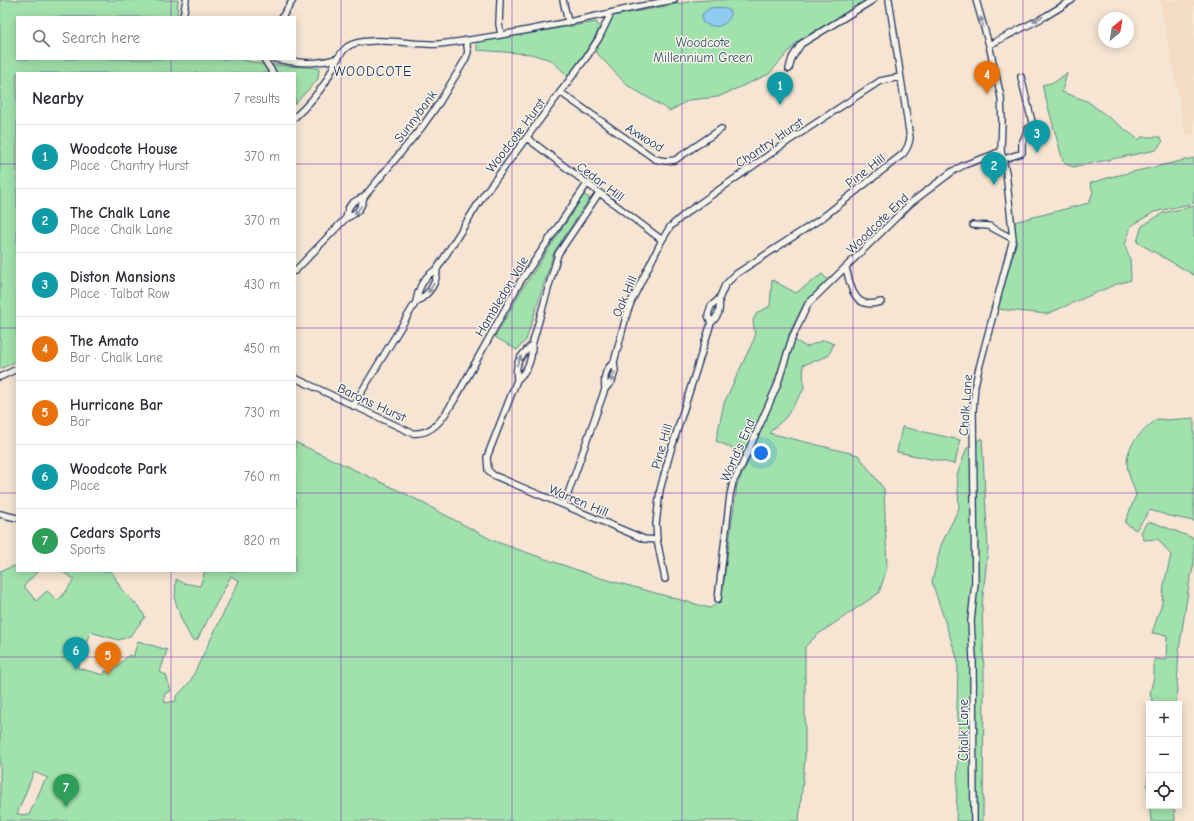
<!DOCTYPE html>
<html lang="en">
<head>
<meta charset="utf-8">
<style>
	:root { --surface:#fff; --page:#f2f2f3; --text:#2b2b33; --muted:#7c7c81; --line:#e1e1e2; --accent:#1a73e8 }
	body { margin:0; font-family:"Comic Neue",sans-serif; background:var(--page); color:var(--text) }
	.controls { position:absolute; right:12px; bottom:12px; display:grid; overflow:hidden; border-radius:0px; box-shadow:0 2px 10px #0003 }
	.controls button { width:36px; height:36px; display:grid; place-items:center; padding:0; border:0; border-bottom:1px solid var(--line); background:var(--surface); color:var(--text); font:20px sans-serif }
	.compass { position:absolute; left:1098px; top:12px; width:36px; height:36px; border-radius:50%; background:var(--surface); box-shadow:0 2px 10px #0003; rotate:30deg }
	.you { position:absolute; left:761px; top:453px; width:14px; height:14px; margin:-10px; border:3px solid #fff; border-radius:50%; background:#1a73e8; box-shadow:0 0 0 6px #1a73e833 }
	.badge { display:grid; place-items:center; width:26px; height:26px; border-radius:50%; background:var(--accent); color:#fff; font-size:13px; font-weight:700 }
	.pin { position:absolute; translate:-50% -33px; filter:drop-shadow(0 1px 2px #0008) }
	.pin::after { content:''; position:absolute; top:21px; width:14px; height:12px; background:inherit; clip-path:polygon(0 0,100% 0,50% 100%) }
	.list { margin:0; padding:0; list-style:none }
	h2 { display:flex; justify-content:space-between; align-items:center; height:52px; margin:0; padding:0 16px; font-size:17px }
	h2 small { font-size:13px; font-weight:400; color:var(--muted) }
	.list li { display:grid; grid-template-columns:26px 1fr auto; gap:12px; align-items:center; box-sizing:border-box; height:64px; padding:0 16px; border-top:1px solid var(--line) }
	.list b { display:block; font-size:15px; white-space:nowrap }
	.list p { margin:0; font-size:13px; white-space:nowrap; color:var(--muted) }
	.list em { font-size:13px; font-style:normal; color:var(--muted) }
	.icon { flex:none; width:22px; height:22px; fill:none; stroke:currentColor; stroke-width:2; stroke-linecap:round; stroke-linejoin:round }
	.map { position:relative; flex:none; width:1194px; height:821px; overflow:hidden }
	.search { position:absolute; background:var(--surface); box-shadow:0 2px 10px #0003; left:16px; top:16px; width:280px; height:44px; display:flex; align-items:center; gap:10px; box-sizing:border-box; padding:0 14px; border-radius:0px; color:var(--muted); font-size:15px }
	.panel { position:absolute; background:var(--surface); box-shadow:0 2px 10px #0003; left:16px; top:72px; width:280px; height:500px; border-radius:0px }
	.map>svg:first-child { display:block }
</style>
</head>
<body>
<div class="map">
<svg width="1194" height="821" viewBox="0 0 1194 821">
	<rect width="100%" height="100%" fill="#f5e5d2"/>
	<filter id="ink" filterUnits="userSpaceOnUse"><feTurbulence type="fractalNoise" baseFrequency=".025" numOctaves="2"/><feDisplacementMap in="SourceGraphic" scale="8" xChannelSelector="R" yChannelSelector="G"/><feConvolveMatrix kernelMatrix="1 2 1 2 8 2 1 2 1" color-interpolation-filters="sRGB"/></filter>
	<g filter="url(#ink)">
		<path fill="#f4dbc3" d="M 1160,0 L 1194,1 L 1194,133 L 1186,135 Z"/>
		<path fill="#a1e2ac" stroke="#5e8885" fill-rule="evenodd" d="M 0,0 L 178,0 L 177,17 L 17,17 L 17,59 L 239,59 L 261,64 L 319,68 L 318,79 L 295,104 L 295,73 L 17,73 L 17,361 L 0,369 Z
			M 708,0 L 868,0 L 798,41 L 769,74 L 718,97 L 689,100 L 670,111 L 627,85 L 592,48 L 613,16 L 693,1 Z
			M 596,22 L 600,27 L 591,44 L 568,76 L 551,60 L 531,54 L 477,50 L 477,42 Z
			M 1067,73 L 1062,92 L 1087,101 L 1139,140 L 1141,137 L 1160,137 L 1163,141 L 1156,150 L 1073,167 L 1066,164 L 1063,161 L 1042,85 L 1055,82 Z
			M 1194,158 L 1194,203 L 1154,212 L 1131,226 L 1125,245 L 1130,259 L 1131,280 L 1114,285 L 1047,314 L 997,309 L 1017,241 L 1010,223 L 1089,203 L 1093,192 L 1090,183 L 1115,176 Z
			M 584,195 L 590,198 L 554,252 L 526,340 L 517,350 L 495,337 L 521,291 Z
			M 1194,206 L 1194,275 L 1137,242 L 1142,226 L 1163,213 Z
			M 822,274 L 828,280 L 805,302 L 788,336 L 806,347 L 824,340 L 834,344 L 828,356 L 803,365 L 804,389 L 786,417 L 769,433 L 858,455 L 884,489 L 887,568 L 879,593 L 817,635 L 805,647 L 805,758 L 799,821 L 0,821 L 0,571 L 17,565 L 17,571 L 38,571 L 24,586 L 36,601 L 47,591 L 58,601 L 67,590 L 74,579 L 61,571 L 110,571 L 112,572 L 121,589 L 140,608 L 145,617 L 130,636 L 119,640 L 90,632 L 78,668 L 104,675 L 105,671 L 110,673 L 129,655 L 133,657 L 138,641 L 167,650 L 160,672 L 166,675 L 171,691 L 164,694 L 165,703 L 176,701 L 176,697 L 190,682 L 239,581 L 231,576 L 197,640 L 192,640 L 182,621 L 175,600 L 176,579 L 183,583 L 200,586 L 205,571 L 295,571 L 295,442 L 406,494 L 494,541 L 597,577 L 710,608 L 721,601 L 737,485 L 751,456 L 716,441 L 724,403 L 755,337 L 753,320 L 757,313 L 770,306 L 772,280 L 796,293 ZM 34,772 L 48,778 L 44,782 L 29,815 L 17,814 Z
			M 1194,418 L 1194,521 L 1169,516 L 1150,510 L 1136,530 L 1125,523 L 1136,495 C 1134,487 1130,479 1128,471 C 1123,446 1140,434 1157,419 L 1168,420 Z
			M 902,427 L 960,440 L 955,464 L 897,452 Z
			M 982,438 L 988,548 L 982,605 L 984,676 L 983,821 L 956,821 L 959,726 L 957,708 L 958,661 L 932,582 L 941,545 L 959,508 L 957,475 L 967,448 Z
			M 1147,522 L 1155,523 L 1193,538 L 1194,541 L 1194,564 L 1189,585 L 1179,650 L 1176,704 L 1153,704 L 1150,693 L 1154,677 L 1154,659 L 1166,660 L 1167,635 L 1152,633 L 1162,603 L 1164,585 L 1171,555 L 1158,539 L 1144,540 L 1141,532 Z
			M 1149,768 L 1149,806 L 1174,806 L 1175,821 L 1151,821 L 1147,784 Z"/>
		<path fill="#8fccef" stroke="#618db5" d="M 720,7 L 729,10 L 731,15 C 725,28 715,29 702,22 L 702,14 L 710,8 Z"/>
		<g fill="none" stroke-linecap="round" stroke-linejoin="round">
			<g stroke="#1b2f5e" stroke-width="8">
				<path id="minor" d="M 500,0 L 499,24 L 501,35
					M 563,0 L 568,22
					M 183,17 L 186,0
					M 282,17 L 293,0
					M 989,45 L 1046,16 L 1072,0
					M 264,59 L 273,73
					M 275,59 C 298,63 316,65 338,58
					M 789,69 L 792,58 L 801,44 L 873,0
					M 560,92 L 655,159 L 665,161 L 675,160 L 721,129
					M 295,117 C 306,107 316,96 325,83 C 332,72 336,56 347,47 C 364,34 417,46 439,44 C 492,38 545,27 597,16 C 623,10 648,4 674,0
					M 527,138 L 662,240
					M 1004,159 L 1022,153 L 1022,143 L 1028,129 L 1033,126 L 1021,77
					M 599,193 L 558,254 L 532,345 C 532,360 528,370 517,380 L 487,457 L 488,470 L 493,475 L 644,539 L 657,540
					M 346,218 C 348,205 351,202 364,197 L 422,127 L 439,103 L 465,60 L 468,52 L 466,40
					M 973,225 L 989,226 L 1013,239
					M 846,268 C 849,279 852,300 865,303 C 870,305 876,303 881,302
					M 295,271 L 346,218 C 358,213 361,209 364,197
					M 416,302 C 428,295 437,284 437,269
					M 711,323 L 708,315 L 711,306 L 719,299 L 725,285 L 736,274 L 822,218 L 903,154 C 907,149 909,145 910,138 L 889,0
					M 0,377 L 17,369
					M 295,378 L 412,433 C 436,436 447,411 458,394 L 520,282 L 587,184
					M 517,380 C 515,362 519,357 532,345
					M 605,389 C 604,376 604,371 614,362
					M 353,406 L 416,302 C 418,289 424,276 437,269 L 483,196 L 588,55 L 599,38 L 611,13
					M 564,505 L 605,389 L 612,381 L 615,371 L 614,362 L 627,313 L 632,300 L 662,240 L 670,227 L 686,213 L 787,142 L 880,81 L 900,77
					M 0,514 L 17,518
					M 665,579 L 657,540 L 656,524 L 660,490 L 670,453 L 711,323 C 720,314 720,311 719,299
					M 718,599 L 730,495 L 733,482 L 742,465 L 777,386 L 792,338 L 808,304 L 912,202 L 953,171 L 964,165 L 992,155 L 1001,151
					M 974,821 L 973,659 L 971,621 L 975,583 L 973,411 L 975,385 L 978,372 L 1013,239 L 1006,172 L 1001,151 L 1002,121 L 1001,97 L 989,45 L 976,0"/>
			</g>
			<use href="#minor" stroke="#f7f3e8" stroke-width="5.5"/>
		</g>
		<defs><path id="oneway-solid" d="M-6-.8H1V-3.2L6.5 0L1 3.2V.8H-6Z"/></defs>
		<g fill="#8991a3">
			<use href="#oneway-solid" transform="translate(1038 19) rotate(153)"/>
			<use href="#oneway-solid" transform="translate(982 22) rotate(-106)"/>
			<use href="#oneway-solid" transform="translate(358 210) rotate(130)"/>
			<use href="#oneway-solid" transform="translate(431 288) rotate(123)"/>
			<use href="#oneway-solid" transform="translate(519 361) rotate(-64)"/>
			<use href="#oneway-solid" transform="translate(613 377) rotate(111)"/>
		</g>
	</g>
	<path fill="none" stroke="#7b2cbf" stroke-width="1" stroke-opacity="0.55" d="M 171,0 L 171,17M 341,0 L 341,821M 512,0 L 512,821M 682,0 L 682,821M 853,0 L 853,821M 1023,0 L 1023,821M 171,59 L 171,73M 0,164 L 17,164M 295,164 L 1194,164M 0,328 L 17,328M 295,328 L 1194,328M 0,493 L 17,493M 295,493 L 1194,493M 171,571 L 171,821M 0,657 L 1194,657"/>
	<g text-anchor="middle" stroke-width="3" stroke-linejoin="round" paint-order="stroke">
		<g font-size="13" fill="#36536e" stroke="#f7f3e8">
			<text x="703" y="47">Woodcote<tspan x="703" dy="15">Millennium Green</tspan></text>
		</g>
		<g font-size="13" fill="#1b2f5e" stroke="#f7f3e8">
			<text transform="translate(415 116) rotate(-53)" y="5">Sunnybank</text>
			<text transform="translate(515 135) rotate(-53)" y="5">Woodcote Hurst</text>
			<text transform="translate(645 137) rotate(32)" y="5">Axwood</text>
			<text transform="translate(769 142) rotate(-34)" y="5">Chantry Hurst</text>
			<text transform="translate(865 170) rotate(-38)" y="5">Pine Hill</text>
			<text transform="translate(601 181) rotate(37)" y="5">Cedar Hill</text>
			<text transform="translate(877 223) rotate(-44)" y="5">Woodcote End</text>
			<text transform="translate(501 296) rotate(-59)" y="5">Hambledon Vale</text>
			<text transform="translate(624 296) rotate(-67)" y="5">Oak Hill</text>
			<text transform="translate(372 402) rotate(25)" y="5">Barons Hurst</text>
			<text transform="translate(965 405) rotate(-86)" y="5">Chalk Lane</text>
			<text transform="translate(661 446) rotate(-74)" y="5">Pine Hill</text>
			<text transform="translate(737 450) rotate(-66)" y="5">World's End</text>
			<text transform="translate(579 500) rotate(23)" y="5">Warren Hill</text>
			<text transform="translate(963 730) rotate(-90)" y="5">Chalk Lane</text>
		</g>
		<g font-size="14" letter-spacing="1" fill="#1b2f5e" stroke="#f7f3e8">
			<text x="373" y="76">WOODCOTE</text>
		</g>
	</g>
</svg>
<div class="controls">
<button>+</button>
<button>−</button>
<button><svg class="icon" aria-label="locate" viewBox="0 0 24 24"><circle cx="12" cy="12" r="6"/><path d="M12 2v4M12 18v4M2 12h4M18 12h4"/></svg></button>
</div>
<svg class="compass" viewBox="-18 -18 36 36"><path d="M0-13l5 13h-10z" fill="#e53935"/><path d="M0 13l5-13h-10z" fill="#7c7c81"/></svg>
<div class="you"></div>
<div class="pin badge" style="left:780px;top:105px;background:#0f9aa8">1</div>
<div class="pin badge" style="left:994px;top:185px;background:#0f9aa8">2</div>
<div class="pin badge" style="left:1037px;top:153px;background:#0f9aa8">3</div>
<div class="pin badge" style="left:987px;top:94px;background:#e8710a">4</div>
<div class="pin badge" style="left:108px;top:675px;background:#e8710a">5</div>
<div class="pin badge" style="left:76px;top:670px;background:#0f9aa8">6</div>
<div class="pin badge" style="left:66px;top:807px;background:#2e9e5b">7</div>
<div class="search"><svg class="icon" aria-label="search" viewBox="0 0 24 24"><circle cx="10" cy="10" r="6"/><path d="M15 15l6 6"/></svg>Search here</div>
<section class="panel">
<h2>Nearby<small>7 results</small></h2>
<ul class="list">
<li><span class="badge" style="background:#0f9aa8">1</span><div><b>Woodcote House</b><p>Place · Chantry Hurst</p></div><em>370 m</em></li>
<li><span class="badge" style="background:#0f9aa8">2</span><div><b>The Chalk Lane</b><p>Place · Chalk Lane</p></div><em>370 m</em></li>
<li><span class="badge" style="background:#0f9aa8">3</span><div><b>Diston Mansions</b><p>Place · Talbot Row</p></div><em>430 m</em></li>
<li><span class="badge" style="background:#e8710a">4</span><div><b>The Amato</b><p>Bar · Chalk Lane</p></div><em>450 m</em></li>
<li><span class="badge" style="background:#e8710a">5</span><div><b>Hurricane Bar</b><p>Bar</p></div><em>730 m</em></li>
<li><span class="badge" style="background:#0f9aa8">6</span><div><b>Woodcote Park</b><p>Place</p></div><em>760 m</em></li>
<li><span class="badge" style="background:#2e9e5b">7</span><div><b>Cedars Sports</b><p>Sports</p></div><em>820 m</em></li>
</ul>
</section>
</div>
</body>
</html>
